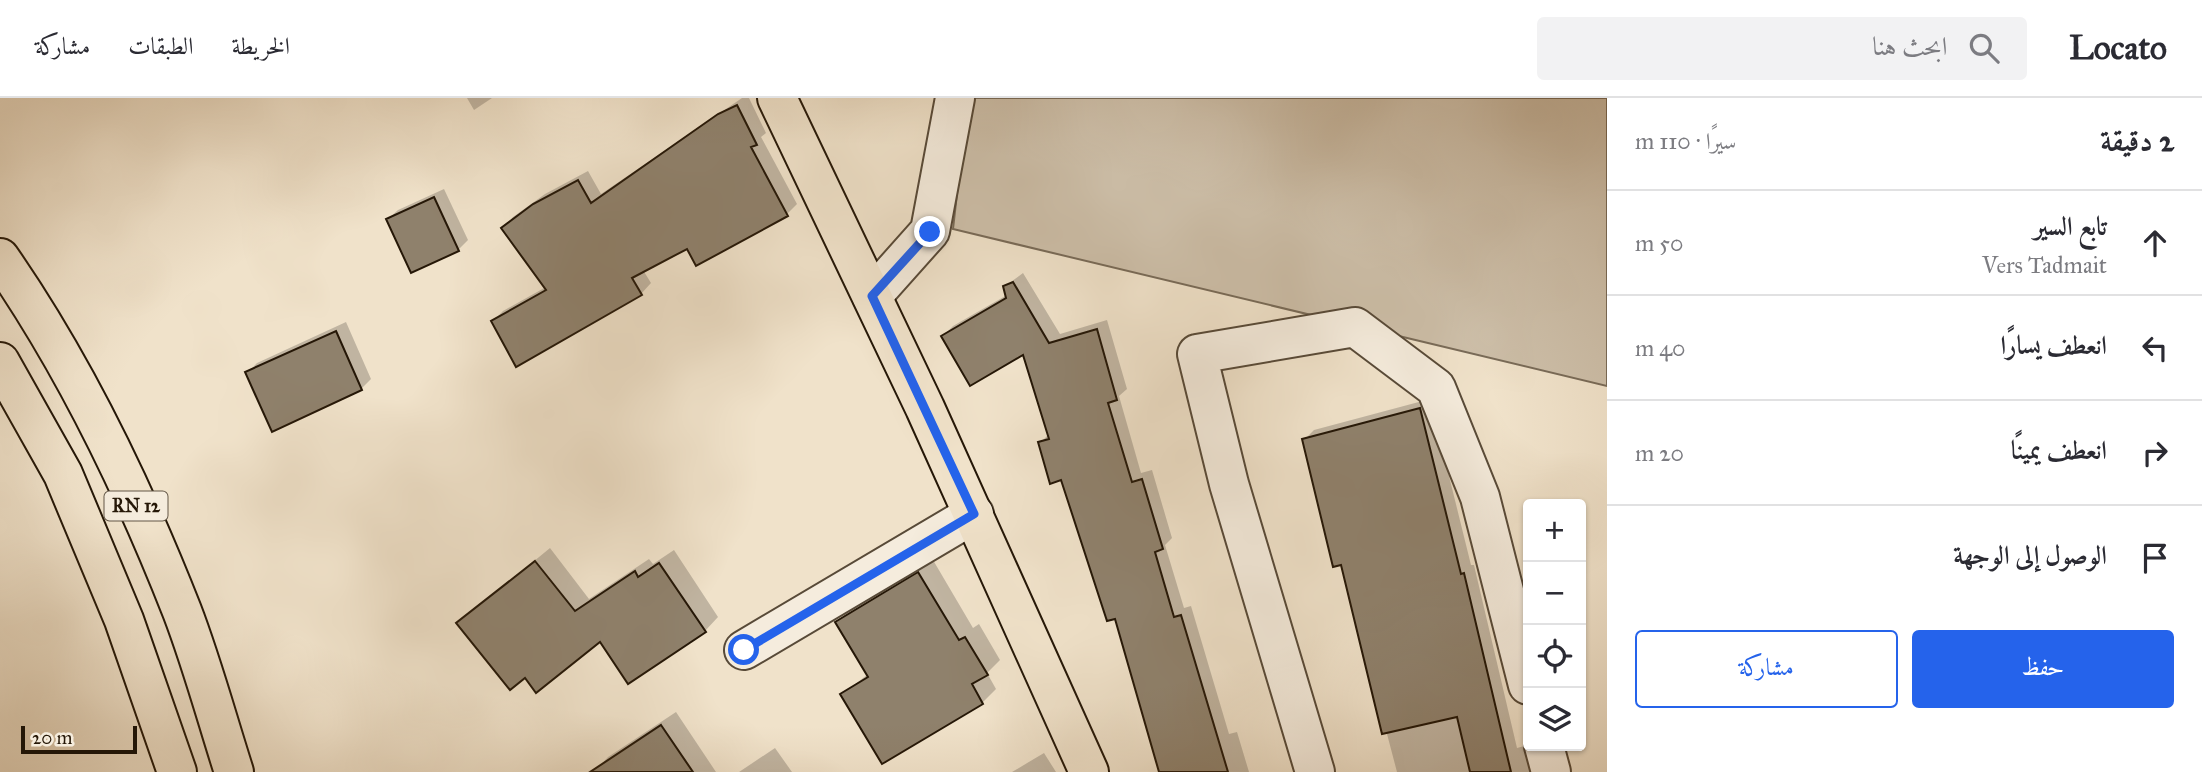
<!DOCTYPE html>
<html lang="ar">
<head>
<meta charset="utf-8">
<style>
	:root { --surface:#fff; --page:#f2f2f3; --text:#2b2b33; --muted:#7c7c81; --line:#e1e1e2; --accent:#2563eb }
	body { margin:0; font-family:"IM FELL Great Primer",Amiri,serif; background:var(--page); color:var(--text); direction:rtl }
	.controls { position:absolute; right:21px; bottom:21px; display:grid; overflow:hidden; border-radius:7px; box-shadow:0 2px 5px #0004 }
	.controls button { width:63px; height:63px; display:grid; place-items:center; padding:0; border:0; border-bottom:2px solid var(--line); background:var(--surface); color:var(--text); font:35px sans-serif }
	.scale { position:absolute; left:21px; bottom:18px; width:116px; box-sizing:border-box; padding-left:7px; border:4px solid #251707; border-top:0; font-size:19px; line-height:24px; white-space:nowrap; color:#251707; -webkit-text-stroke:5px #f5ecdd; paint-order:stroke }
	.stop { position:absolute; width:21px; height:21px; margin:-16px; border:5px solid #2563eb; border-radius:50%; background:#fff }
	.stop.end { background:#2563eb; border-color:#fff; box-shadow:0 2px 7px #0008 }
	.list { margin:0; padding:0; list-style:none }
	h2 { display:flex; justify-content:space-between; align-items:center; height:91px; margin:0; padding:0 28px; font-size:30px }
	h2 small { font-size:23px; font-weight:400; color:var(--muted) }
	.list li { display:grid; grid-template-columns:46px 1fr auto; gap:21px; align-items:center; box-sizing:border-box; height:105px; padding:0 28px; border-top:2px solid var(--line) }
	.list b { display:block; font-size:26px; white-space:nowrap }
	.list p { margin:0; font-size:23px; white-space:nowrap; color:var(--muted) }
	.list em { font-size:23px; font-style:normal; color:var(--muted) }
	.actions { display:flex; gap:14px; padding:21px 28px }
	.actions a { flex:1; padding:16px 0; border:2px solid var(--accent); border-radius:7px; text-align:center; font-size:24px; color:var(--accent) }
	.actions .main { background:var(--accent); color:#fff }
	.icon { flex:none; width:38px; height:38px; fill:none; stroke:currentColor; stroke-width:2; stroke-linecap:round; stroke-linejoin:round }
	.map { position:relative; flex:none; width:1607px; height:674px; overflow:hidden; direction:ltr }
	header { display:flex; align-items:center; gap:42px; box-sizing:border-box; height:98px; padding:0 35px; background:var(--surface); border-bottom:2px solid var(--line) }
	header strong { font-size:33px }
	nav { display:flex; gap:38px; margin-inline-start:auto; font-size:24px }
	.search { width:490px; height:63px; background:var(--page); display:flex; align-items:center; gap:18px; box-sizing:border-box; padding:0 24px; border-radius:7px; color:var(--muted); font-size:26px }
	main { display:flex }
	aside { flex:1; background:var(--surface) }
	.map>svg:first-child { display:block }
</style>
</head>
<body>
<header>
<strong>Locato</strong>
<div class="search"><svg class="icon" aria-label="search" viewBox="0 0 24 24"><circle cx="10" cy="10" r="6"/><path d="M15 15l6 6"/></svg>ابحث هنا</div>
<nav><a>الخريطة</a><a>الطبقات</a><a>مشاركة</a></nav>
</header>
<main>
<aside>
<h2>2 دقيقة<small>سيرًا · 110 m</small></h2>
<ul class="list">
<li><svg class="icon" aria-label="ahead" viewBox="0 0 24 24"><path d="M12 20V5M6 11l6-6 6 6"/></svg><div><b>تابع السير</b><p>Vers Tadmait</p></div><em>50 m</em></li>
<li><svg class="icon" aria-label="left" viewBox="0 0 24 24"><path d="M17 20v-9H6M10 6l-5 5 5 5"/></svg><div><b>انعطف يسارًا</b></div><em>40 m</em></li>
<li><svg class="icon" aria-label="right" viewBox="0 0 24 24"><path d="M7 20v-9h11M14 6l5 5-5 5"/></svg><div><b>انعطف يمينًا</b></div><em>20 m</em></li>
<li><svg class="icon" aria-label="arrive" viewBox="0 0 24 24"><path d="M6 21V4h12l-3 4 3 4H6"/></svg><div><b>الوصول إلى الوجهة</b></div></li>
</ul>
<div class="actions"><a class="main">حفظ</a><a>مشاركة</a></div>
</aside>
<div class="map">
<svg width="1607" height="674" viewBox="0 0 1607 674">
	<rect width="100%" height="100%" fill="#f0e2ca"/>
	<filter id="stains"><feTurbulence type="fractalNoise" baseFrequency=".00286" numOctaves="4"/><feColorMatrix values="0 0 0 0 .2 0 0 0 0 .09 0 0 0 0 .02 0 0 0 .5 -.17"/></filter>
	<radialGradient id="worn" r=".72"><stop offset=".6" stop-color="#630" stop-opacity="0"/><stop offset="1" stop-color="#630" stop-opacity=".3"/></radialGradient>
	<path fill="#cdbfa9" stroke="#796b58" stroke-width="2" d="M 968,0 L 1607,0 L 1607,288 L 953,131 Z"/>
	<path fill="#0003" d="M 467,0 L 492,0 L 474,12 Z
		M 742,0 L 749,0 L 766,35 L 761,39 L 797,106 L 787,116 L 687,148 L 643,172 L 651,185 L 641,196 L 493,223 L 503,213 L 546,189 L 503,130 L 513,119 L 545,96 L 588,73 L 601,96 Z
		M 444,91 L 468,142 L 458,152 L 388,121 L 398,112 Z
		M 1023,175 L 1060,236 L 1107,222 L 1127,291 L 1119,298 L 1141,375 L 1152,372 L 1172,440 L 1165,447 L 1184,510 L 1191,508 L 1229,636 L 1237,634 L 1249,674 L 1162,674 L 1116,519 L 1062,380 L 1040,345 L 1049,336 L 1024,254 L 943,238 L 953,228 L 1007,197 L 1004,189 Z
		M 346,224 L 371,281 L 361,291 L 247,275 L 257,265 Z
		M 1430,301 L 1471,467 L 1474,467 L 1517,650 L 1528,647 L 1535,674 L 1397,674 L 1342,465 L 1304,342 L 1314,332 Z
		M 550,450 L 589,501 L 649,461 L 653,466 L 674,452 L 718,519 L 705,533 L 600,541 L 525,578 L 459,525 Z
		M 933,462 L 973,530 L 979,526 L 1000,562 L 987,575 L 996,591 L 982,605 L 883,664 L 843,596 L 868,576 L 837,524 L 851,510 Z
		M 676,614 L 716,674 L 594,674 L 608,659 Z
		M 775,650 L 792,674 L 739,674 Z
		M 1044,655 L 1056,674 L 1012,674 Z"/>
	<path fill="#8f816c" stroke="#251707" stroke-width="2" d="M 737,7 L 757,47 L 751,49 L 788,118 L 696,168 L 687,151 L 632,180 L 642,197 L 516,269 L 491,223 L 546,192 L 501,130 L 533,106 L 578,82 L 591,105 L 718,16 Z
		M 434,99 L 459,153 L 411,175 L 386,121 Z
		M 1013,184 L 1049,245 L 1097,231 L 1117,302 L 1108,305 L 1132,384 L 1142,381 L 1163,451 L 1155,454 L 1174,519 L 1181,517 L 1228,674 L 1159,674 L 1115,521 L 1107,523 L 1061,382 L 1050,386 L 1038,344 L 1049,341 L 1023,257 L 970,288 L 941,238 L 1006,200 L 1003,188 Z
		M 336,233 L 362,292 L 272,334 L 245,274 Z
		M 1420,310 L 1461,476 L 1464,475 L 1511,674 L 1470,674 L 1457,619 L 1382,636 L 1341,467 L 1333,469 L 1302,341 Z
		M 535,463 L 575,513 L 635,473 L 638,479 L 659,465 L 706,534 L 628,586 L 600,544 L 536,595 L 525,580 L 510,592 L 456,525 Z
		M 918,474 L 959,542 L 965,539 L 988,577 L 972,586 L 983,606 L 882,666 L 840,596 L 868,579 L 835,524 Z
		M 661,627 L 693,674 L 590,674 Z"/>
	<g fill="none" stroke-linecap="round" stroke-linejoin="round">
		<g stroke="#584a38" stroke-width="42">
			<path id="minor" d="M 872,198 L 930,133 L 955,0
				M 744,552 L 974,416
				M 1544,648 L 1551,674
				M 1315,674 L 1229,386 L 1197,256 L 1355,229 L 1436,290 L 1480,399 L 1528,587"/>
		</g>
		<g stroke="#251707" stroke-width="42">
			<path id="major" d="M 777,0 L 925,310 L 1089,674"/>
		</g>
		<g stroke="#251707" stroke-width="42">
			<path id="highway" d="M 0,160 C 75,268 134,391 182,513 C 202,565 217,621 234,674
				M 0,264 L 63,376 L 124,522 L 177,674"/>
		</g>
		<use href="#minor" stroke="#f5ecdd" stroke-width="38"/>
		<use href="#major" stroke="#f0e2ca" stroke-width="38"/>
		<use href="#highway" stroke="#f0e2ca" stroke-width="38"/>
	</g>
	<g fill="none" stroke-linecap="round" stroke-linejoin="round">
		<path stroke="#2563eb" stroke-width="9" d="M 744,552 L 974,416 L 872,198 L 930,134"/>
	</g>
	<g text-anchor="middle" stroke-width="6" stroke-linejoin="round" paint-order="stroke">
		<rect fill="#f5ecdd" stroke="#635747" stroke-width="2" x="104.5" y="393.5" width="63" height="29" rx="5"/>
		<g font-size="18" font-weight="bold" fill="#251707">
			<text x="136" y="414">RN 12</text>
		</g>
	</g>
	<rect width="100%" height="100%" filter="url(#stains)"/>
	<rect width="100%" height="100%" fill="url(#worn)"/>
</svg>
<div class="controls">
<button>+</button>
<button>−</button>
<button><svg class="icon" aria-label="locate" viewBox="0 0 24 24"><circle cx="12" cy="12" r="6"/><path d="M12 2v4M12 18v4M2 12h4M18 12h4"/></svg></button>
<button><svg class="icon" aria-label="layers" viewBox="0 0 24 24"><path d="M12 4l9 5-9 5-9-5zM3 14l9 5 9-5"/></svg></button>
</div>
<div class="scale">20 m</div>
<div class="stop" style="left:744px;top:552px"></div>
<div class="stop end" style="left:930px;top:134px"></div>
</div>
</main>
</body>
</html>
